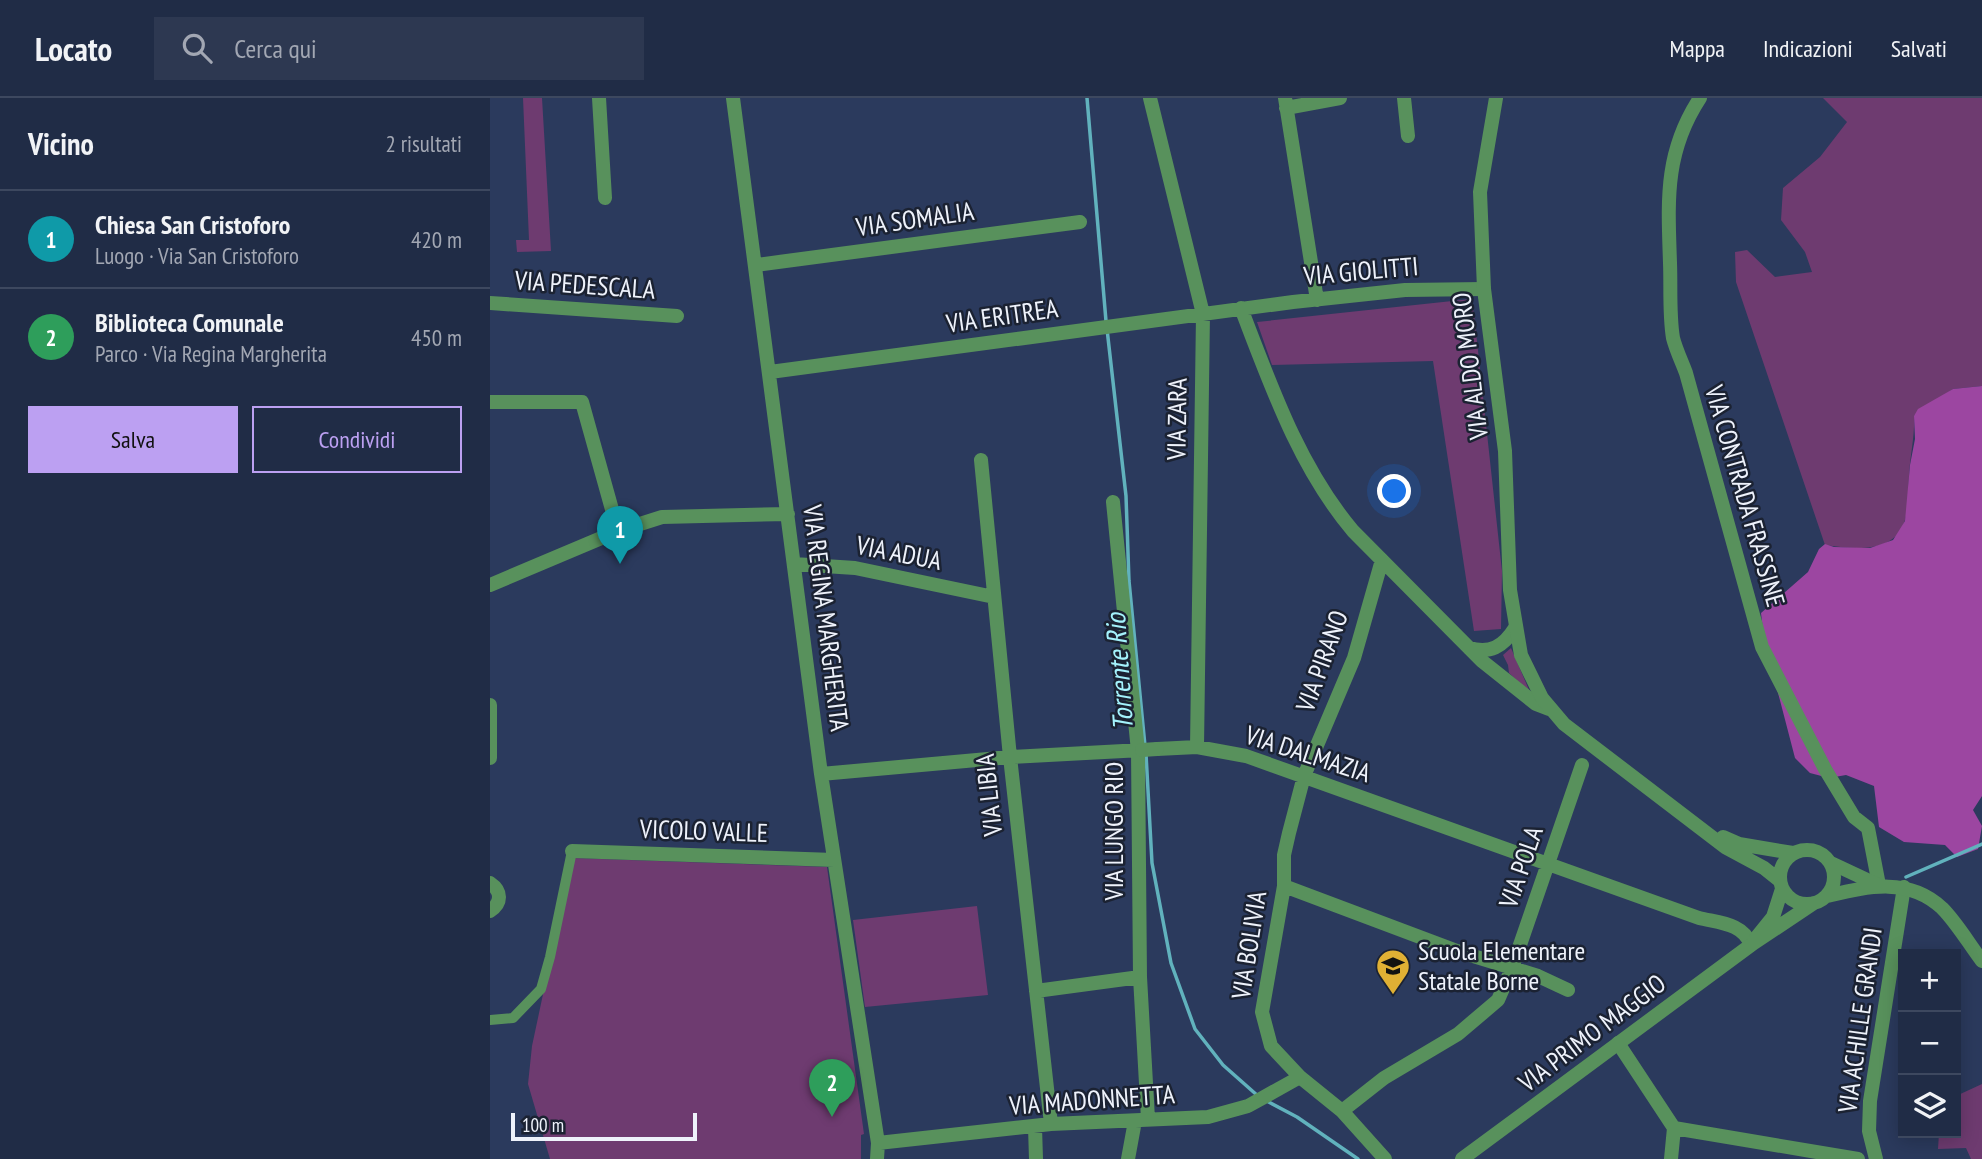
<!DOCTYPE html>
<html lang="it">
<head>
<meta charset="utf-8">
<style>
	:root { --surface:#202c46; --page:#2d3851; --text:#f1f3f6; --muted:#a2a7b3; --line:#3d485f; --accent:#bca0f2 }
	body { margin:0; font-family:"PT Sans Narrow",sans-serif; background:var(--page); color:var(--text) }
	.controls { position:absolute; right:21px; bottom:21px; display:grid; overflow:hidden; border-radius:0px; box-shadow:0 4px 18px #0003 }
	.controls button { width:63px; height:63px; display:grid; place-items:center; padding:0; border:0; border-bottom:2px solid var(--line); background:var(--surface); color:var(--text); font:35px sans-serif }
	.scale { position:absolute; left:21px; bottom:18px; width:186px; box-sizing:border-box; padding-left:7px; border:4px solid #eef2fb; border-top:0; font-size:19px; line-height:24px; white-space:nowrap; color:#eef2fb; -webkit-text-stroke:5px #1b2232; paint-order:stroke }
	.you { position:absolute; left:905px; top:394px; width:24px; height:24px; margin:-18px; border:5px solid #fff; border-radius:50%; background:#1a73e8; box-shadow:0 0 0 10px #1a73e833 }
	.badge { display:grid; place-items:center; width:46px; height:46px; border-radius:50%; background:var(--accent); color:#fff; font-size:23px; font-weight:700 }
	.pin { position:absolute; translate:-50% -58px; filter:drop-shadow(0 2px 4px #0008) }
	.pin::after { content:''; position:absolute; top:37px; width:24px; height:21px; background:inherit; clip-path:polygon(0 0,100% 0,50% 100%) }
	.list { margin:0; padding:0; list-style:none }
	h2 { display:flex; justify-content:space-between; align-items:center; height:91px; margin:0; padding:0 28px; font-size:30px }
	h2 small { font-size:23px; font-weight:400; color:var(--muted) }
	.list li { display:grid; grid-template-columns:46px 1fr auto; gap:21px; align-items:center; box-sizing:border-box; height:98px; padding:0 28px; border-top:2px solid var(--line) }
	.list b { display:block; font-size:26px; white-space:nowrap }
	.list p { margin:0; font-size:23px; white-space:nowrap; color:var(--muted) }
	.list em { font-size:23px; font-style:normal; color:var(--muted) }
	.actions { display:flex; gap:14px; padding:21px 28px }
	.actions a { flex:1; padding:16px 0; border:2px solid var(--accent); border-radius:0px; text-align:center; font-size:24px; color:var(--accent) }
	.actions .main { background:var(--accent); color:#111 }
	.icon { flex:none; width:38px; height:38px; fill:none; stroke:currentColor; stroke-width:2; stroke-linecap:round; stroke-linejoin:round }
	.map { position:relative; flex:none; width:1492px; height:1061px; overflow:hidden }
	header { display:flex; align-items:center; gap:42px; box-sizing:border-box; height:98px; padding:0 35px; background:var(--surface); border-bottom:2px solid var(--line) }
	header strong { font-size:33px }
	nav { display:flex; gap:38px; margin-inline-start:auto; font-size:24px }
	.search { width:490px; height:63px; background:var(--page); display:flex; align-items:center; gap:18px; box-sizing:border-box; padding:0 24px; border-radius:0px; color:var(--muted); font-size:26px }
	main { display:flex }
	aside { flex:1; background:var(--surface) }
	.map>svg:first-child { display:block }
</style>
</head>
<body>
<header>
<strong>Locato</strong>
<div class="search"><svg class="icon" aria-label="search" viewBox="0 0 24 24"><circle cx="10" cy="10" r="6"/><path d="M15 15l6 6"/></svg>Cerca qui</div>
<nav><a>Mappa</a><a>Indicazioni</a><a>Salvati</a></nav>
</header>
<main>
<aside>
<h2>Vicino<small>2 risultati</small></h2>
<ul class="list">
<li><span class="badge" style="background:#0f9aa8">1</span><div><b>Chiesa San Cristoforo</b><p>Luogo · Via San Cristoforo</p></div><em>420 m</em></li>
<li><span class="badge" style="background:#2e9e5b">2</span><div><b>Biblioteca Comunale</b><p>Parco · Via Regina Margherita</p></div><em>450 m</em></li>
</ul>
<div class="actions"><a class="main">Salva</a><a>Condividi</a></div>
</aside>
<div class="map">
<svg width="1492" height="1061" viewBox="0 0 1492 1061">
	<rect width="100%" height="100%" fill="#2b3a5d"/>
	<path fill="#6e3b70" d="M 33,0 L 52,0 L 61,153 L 27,154 L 26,142 L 39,142 Z
		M 1333,0 L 1492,0 L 1492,288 L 1463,291 L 1424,318 C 1425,338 1420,357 1419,378 C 1418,392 1419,409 1415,422 C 1405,457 1362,451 1335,447 L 1246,184 L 1245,154 L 1257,152 L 1285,179 L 1322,174 L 1315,154 L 1291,122 L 1293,90 L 1330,59 L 1357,24 Z
		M 981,201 L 984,216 L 1012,473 L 1011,531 L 984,533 L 943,263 L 782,267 L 767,224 Z
		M 1021,550 L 1039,592 L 1038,593 L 1019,575 L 1018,567 L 1013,557 Z
		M 82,760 L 337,769 L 374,1036 L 371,1037 L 371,1061 L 60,1061 L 38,986 L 42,948 Z
		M 487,808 L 498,897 L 375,909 L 363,822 Z
		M 1492,986 L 1492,1061 L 1481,1061 L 1476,1050 L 1448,1051 L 1449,1035 L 1466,1035 L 1466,998 Z"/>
	<path fill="#9c46a1" d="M 1492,288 L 1492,698 L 1483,712 L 1492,728 L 1488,751 L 1467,759 L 1455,747 L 1414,744 L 1389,729 L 1384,688 L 1356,677 L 1339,680 L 1320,675 L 1305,660 L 1274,541 L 1271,515 L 1318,474 L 1329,451 L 1335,446 L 1344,449 L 1380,450 L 1403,442 L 1415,423 L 1420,367 L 1425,341 L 1424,318 L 1428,311 L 1463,291 Z"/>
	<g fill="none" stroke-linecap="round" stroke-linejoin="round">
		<path stroke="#61b2bd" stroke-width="3.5" d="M 597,0 L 616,223
			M 617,231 L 636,398 L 639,483 L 655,648
			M 656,656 L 662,765 L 681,865 L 705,931 L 733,967 L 768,998
			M 1416,779 L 1492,746
			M 775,1002 L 807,1019 L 868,1061"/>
		<path stroke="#58915c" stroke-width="10" d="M 0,922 L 23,920 L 51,891 L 60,859 L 82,753"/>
		<path stroke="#58915c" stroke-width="14" d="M 109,0 L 115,100
			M 243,0 L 331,676 L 388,1045 L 387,1061
			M 660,0 L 713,216 L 707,649
			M 795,0 L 827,202
			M 914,0 L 918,38
			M 1210,0 C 1174,55 1178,103 1180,165 C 1181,189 1179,216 1183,240 C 1186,252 1192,264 1196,275 L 1272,549 L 1335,671 L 1364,719 L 1378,730 L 1389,787
			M 796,10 L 850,0
			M 266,167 L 590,124
			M 0,205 L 187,218
			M 751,210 C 781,288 809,369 863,433 L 992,563 L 1046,606 L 1059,611
			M 280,274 L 803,204 L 915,192 L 994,191
			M 0,304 L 92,304 L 128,433
			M 491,362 L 520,659 L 561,1026
			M 623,404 L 648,653 L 650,879 L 658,1021
			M 892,462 L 864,560 L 814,678 L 799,735 L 794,757 L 794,788 L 772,914 L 781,948 L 810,979 L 852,1013 L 895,1061
			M 304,466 L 365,470 L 504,499
			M 0,487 L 128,433 L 172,419 L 298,416
			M 979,550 C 1000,556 1013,549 1025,530
			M 0,607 L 0,660
			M 667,651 L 707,649 L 756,658 L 1209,820 C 1229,825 1253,825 1261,847
			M 331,676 L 520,659 L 652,652
			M 82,753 L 344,762
			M 0,785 C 12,793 12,805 0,813
			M 794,788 L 967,853 L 1048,878 L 1078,892
			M 546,893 L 650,879
			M 1128,945 L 1184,1030 L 1368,1061
			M 852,1013 L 894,980 L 968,936 L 1008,902 L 1022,870 L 1092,667
			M 545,1029 L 546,1061
			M 388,1045 L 561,1026 L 718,1019 L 758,1008 L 810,979
			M 638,1061 L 645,1023
			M 1181,1061 L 1184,1030
			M 1386,1061 L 1379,1033 L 1380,1003 L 1414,789"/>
		<path stroke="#58915c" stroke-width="14" d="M 1006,0 L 990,94 L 994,191 L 1015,353 L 1020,492 L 1031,557 L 1052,600 L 1074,626 L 1235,749 L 1274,770 L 1289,782
			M 652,652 L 667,651
			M 1233,739 L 1249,746 L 1303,755
			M1290 779a27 27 0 1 1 54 0a27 27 0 1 1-54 0Z
			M 1341,765 L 1388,787
			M 1337,798 C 1376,789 1418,778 1452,810 C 1467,825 1479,846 1492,863
			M 1266,840 L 1283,819 L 1292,791
			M 972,1061 L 1261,847 L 1324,805"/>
	</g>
	<defs>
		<g id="school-pin" transform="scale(1.75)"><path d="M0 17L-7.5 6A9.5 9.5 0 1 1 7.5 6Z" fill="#e0b034" stroke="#1b2232"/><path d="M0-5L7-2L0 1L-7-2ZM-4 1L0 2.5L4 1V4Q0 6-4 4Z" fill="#111"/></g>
	</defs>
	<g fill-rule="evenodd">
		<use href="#school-pin" x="903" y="868"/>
	</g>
	<g text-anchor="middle" stroke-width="5" stroke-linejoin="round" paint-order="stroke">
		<g font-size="26" fill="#eef2fb" stroke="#1b2232">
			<text transform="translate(425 121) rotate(-8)" y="9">VIA SOMALIA</text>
			<text transform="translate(871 173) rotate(-5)" y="9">VIA GIOLITTI</text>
			<text transform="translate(95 187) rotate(4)" y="9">VIA PEDESCALA</text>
			<text transform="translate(512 218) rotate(-8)" y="9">VIA ERITREA</text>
			<text transform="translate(980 268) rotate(-97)" y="9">VIA ALDO MORO</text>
			<text transform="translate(687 321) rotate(-89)" y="9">VIA ZARA</text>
			<text transform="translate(1255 398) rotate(74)" y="9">VIA CONTRADA FRASSINE</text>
			<text transform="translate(409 455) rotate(11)" y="9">VIA ADUA</text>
			<text transform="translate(336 520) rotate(83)" y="9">VIA REGINA MARGHERITA</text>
			<text transform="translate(832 563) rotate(-70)" y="9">VIA PIRANO</text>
			<text transform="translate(818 656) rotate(18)" y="9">VIA DALMAZIA</text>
			<text transform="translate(499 697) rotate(-96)" y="9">VIA LIBIA</text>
			<text transform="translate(214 733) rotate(2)" y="9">VICOLO VALLE</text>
			<text transform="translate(624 733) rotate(-90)" y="9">VIA LUNGO RIO</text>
			<text transform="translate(1031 769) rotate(-71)" y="9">VIA POLA</text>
			<text transform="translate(759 847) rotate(-81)" y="9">VIA BOLIVIA</text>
			<text transform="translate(1370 922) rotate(-82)" y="9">VIA ACHILLE GRANDI</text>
			<text transform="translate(1102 935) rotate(-37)" y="9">VIA PRIMO MAGGIO</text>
			<text transform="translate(602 1002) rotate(-4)" y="9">VIA MADONNETTA</text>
		</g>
		<g font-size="26" fill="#eef2fb" stroke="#1b2232" text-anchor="start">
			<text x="928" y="862">Scuola Elementare<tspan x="928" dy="30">Statale Borne</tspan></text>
		</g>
		<g font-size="28" font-style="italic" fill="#a4f2fc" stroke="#1b2232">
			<text transform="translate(629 574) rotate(-94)" y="10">Torrente Rio</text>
		</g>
	</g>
</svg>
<div class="controls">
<button>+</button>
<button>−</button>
<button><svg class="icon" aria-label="layers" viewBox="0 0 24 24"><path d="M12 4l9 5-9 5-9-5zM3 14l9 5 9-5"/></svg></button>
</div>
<div class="scale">100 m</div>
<div class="you"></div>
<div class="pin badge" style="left:130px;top:466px;background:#0f9aa8">1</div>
<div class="pin badge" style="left:342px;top:1019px;background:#2e9e5b">2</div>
</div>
</main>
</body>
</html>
